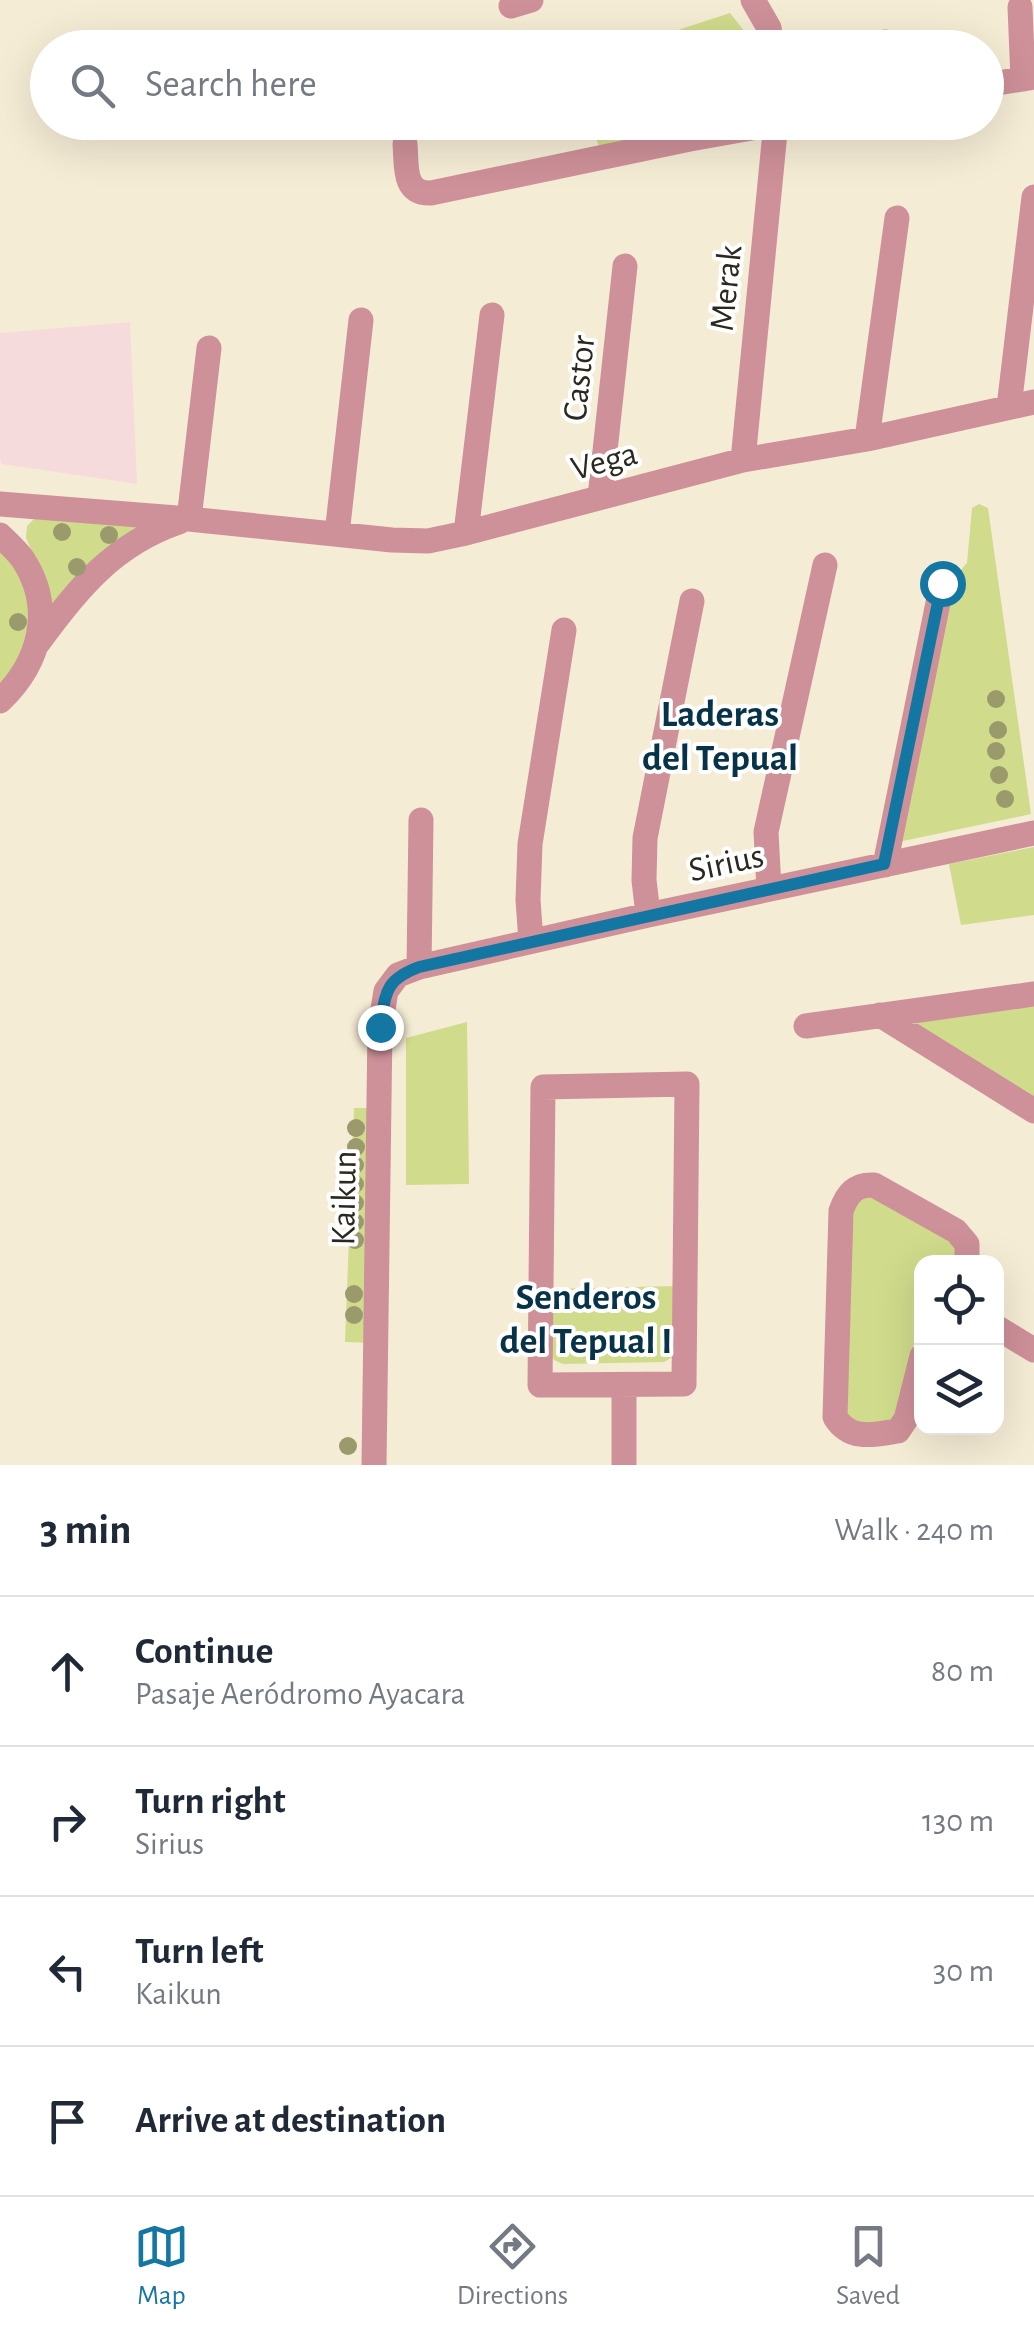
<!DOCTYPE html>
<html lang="en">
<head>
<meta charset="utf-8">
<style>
	:root { --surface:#fff; --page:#f6f6f7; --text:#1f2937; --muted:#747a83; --line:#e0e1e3; --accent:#1476a3 }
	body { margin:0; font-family:"Alegreya Sans",sans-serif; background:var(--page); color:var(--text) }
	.controls { position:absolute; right:30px; bottom:30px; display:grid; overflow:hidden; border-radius:20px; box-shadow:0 10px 40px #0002 }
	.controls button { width:90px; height:90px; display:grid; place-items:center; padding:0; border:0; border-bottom:2px solid var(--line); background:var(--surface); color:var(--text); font:50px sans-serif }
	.stop { position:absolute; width:30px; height:30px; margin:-22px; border:8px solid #1476a3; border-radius:50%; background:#fff }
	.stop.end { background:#1476a3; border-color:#fff; box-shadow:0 2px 10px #0008 }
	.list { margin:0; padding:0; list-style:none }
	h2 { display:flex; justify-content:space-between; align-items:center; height:130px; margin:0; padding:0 40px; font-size:42px }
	h2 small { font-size:32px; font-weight:400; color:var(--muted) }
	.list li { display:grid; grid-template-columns:65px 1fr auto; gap:30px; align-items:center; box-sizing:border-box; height:150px; padding:0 40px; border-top:2px solid var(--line) }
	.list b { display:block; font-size:38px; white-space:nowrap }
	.list p { margin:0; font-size:32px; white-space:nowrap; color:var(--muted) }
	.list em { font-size:32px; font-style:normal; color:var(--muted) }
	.icon { flex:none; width:55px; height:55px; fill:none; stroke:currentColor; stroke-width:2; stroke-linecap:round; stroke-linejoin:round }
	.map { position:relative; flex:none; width:1034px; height:1465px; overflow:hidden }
	.search { position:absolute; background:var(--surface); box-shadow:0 10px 40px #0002; left:30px; right:30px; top:30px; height:110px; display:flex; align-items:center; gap:25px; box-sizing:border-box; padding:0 35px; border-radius:55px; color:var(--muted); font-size:38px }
	.sheet { height:730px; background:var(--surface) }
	nav { display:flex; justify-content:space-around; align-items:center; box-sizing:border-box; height:140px; border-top:2px solid var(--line); background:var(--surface); font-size:28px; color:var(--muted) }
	nav a { display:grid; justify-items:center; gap:5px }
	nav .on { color:var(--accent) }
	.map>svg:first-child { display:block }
</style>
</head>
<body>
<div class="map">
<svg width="1034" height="1465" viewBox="0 0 1034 1465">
	<rect width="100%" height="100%" fill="#f5ecd5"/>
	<path fill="#f6dbdd" d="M 130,322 L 137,484 L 2,464 L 0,459 L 0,333 Z"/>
	<path fill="#d0db8c" d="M 730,13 L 745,32 L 751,47 L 626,47 Z
		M 589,123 L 679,123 L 681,134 L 600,148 Z
		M 979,504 L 988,508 L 1031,814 L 903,841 L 899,836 L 949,594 L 956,591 L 959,572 L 967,563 L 972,508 Z
		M 35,518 L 149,526 L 50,611 L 47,586 L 26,538 L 27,526 Z
		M 0,551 L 12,563 L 23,583 L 30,608 L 24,654 L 0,685 Z
		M 1034,847 L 1034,915 L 961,925 L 949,864 Z
		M 1034,1003 L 1034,1101 L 915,1027 L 915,1020 Z
		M 467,1022 L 469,1184 L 406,1185 L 406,1038 Z
		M 354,1108 L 371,1108 L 374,1343 L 345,1342 Z
		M 868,1195 L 941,1233 L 956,1249 L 956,1262 L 922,1262 L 921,1326 L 913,1347 L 893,1419 L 864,1425 L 847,1415 L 851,1207 Z
		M 677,1286 L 674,1356 L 664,1362 L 563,1364 L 554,1360 L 549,1351 L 550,1289 Z"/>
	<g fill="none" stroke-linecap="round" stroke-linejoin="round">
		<path stroke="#ce9099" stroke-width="25" d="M 753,0 L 769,28 L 773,48
			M 511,6 L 531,0
			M 1020,7 L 1023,79
			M 885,42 L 885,48
			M 986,85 L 1034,77
			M 405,144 C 407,165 402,194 431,193 L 690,139 L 786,122
			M 1009,407 L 1034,197
			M 867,439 L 897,218
			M 743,460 L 776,122
			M 600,497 L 625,266
			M 0,504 L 189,519 L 392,540 L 428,541 L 466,533 L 743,460 L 867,439 L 1034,402
			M 189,519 L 209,348
			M 466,533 L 492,315
			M 337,534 L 361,320
			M 0,535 C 7,542 16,550 22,558 C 55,607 41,662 0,701
			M 38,643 C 77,589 114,544 179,522
			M 885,865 L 942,583
			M 769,889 L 766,832 L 825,565
			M 648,915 L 644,880 L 645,838 L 692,601
			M 531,941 L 528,900 L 530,844 L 564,630
			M 419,967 L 421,820
			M 880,1015 L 1034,1111
			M 806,1026 L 1034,994
			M 687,1084 L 684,1384 L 540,1385 L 543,1087 Z
			M 996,1327 L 1034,1350
			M 922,1356 L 906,1419 L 898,1431 C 873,1435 850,1441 835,1417 L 841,1211 C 847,1194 855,1184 874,1185 L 956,1231 L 967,1244 L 967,1262
			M 374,1465 L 380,1027 L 386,991 L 398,975 L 419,967 L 648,915 L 1034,833
			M 624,1465 L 624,1385"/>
	</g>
	<g fill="#9a9a6d">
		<circle cx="62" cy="532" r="9"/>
		<circle cx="109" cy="535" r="9"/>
		<circle cx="77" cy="567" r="9"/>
		<circle cx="18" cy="622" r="9"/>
		<circle cx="996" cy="699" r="9"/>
		<circle cx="998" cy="730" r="9"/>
		<circle cx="996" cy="751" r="9"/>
		<circle cx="999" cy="775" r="9"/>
		<circle cx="1005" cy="799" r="9"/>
		<circle cx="356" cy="1128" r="9"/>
		<circle cx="356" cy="1147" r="9"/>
		<circle cx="355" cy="1165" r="9"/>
		<circle cx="355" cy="1184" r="9"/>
		<circle cx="355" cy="1203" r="9"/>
		<circle cx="355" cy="1222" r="9"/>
		<circle cx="355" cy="1240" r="9"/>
		<circle cx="354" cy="1294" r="9"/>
		<circle cx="354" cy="1315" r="9"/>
		<circle cx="348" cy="1446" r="9"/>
	</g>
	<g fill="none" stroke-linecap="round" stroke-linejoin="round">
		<path stroke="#1476a3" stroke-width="12" d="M 380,1027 C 386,993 384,980 419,967 L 884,864 L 942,583"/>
	</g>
	<g text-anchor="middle" stroke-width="8" stroke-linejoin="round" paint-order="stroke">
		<g font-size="35" fill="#2b281f" stroke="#fff">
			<text transform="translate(725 288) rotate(-84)" y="12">Merak</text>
			<text transform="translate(578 378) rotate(-84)" y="12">Castor</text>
			<text transform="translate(604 460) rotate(-15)" y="12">Vega</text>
			<text transform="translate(726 862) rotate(-12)" y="12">Sirius</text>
			<text transform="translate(343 1198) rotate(-89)" y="12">Kaikun</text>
		</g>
		<g font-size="38" font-weight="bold" fill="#063349" stroke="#fff">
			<text x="720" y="726">Laderas<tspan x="720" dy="44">del Tepual</tspan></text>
			<text x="586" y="1309">Senderos<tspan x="586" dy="44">del Tepual I</tspan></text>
		</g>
	</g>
</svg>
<div class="controls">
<button><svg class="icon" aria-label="locate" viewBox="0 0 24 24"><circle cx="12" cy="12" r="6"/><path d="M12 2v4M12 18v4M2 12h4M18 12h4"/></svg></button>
<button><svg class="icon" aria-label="layers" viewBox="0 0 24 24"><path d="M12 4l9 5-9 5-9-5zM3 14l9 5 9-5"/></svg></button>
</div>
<div class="stop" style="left:942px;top:583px"></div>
<div class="stop end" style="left:380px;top:1027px"></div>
<div class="search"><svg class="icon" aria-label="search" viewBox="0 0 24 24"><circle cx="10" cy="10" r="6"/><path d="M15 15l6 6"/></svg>Search here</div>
</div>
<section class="sheet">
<h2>3 min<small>Walk · 240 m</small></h2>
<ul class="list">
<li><svg class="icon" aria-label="ahead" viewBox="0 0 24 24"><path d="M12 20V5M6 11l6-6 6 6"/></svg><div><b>Continue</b><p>Pasaje Aeródromo Ayacara</p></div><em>80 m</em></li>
<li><svg class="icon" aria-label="right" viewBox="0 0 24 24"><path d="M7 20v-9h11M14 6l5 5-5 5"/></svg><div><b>Turn right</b><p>Sirius</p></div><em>130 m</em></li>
<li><svg class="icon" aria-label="left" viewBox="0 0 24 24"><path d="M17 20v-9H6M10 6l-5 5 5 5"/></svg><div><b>Turn left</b><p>Kaikun</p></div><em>30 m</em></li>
<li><svg class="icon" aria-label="arrive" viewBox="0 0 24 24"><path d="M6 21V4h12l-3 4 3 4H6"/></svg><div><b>Arrive at destination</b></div></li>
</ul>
</section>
<nav>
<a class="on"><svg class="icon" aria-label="map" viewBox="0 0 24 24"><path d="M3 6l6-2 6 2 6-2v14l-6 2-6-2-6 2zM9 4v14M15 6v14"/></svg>Map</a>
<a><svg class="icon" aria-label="directions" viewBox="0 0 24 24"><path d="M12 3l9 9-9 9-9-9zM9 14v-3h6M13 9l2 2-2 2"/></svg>Directions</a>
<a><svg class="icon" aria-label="saved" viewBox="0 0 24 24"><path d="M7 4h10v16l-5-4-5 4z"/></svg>Saved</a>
</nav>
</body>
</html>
